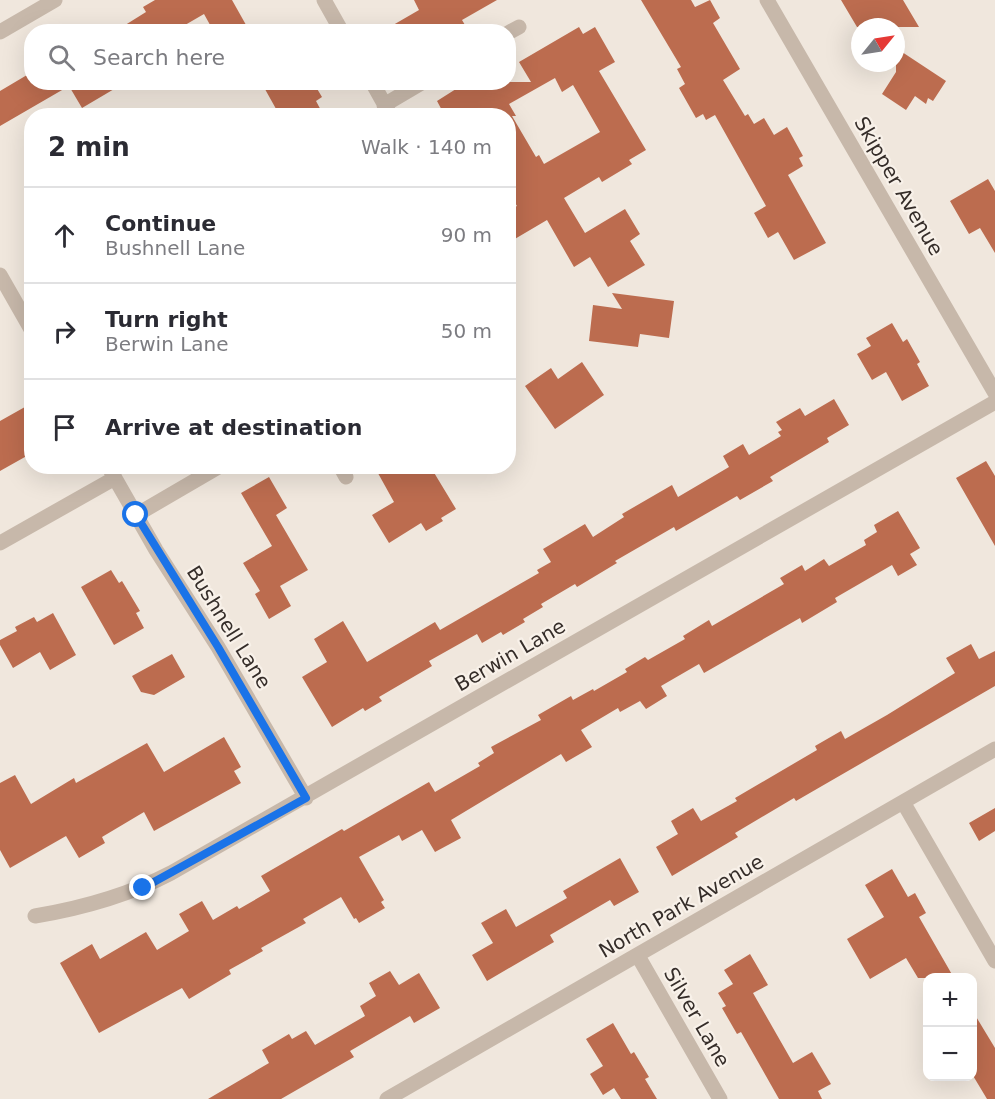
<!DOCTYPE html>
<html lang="en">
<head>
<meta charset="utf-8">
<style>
	:root { --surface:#fff; --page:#f2f2f3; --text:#2b2b33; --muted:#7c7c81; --line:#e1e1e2 }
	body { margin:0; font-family:"DejaVu Sans",sans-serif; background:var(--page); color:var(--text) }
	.controls { position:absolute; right:18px; bottom:18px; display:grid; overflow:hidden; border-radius:12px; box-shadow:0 6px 24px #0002 }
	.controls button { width:54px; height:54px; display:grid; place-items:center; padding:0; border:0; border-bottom:2px solid var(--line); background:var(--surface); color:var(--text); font:30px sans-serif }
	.compass { position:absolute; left:851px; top:18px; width:54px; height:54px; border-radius:50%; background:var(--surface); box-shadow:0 6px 24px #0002; rotate:60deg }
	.stop { position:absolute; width:18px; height:18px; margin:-14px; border:4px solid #1a73e8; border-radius:50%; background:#fff }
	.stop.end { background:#1a73e8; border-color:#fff; box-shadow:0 2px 6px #0008 }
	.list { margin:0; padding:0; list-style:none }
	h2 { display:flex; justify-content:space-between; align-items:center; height:78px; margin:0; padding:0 24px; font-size:26px }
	h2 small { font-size:20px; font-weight:400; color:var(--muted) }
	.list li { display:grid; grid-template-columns:39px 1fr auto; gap:18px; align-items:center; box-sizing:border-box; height:96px; padding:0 24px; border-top:2px solid var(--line) }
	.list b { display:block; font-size:22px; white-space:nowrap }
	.list p { margin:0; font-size:20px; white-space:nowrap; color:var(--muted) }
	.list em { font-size:20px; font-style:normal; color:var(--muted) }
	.icon { flex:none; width:33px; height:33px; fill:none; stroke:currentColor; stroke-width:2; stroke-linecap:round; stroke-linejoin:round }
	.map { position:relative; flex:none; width:995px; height:1099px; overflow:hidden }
	.search { position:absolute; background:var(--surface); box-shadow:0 6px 24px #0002; left:24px; top:24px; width:492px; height:66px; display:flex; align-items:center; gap:15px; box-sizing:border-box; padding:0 21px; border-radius:24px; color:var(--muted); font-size:22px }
	.panel { position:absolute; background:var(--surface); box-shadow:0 6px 24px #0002; left:24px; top:108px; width:492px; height:366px; border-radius:24px }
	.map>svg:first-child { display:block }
</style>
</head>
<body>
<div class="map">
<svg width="995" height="1099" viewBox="0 0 995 1099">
	<rect width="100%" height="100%" fill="#f0e7dd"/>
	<path fill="#bc6c4f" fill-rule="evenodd" d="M 155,0 L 232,0 L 250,32 L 214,32 L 204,14 L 173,32 L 114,32 L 146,12 L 143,7 Z
		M 414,0 L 497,0 L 462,20 L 465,25 L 453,32 L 381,32 L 419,10 Z
		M 641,0 L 691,0 L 695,7 L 710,0 L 720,18 L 713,23 L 740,69 L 723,80 L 745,116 L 748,114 L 754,124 L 764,118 L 774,135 L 787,127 L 803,156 L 799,158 L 803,166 L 788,175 L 826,243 L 794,260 L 778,232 L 768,238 L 754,213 L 766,206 L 715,115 L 706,120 L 703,114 L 696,118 L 679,88 L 685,84 L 677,69 L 681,67 Z
		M 841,0 L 903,0 L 919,27 L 857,27 Z
		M 579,27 L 583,34 L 595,27 L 615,62 L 599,71 L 646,150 L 629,160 L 632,164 L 602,182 L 599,177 L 564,198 L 585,233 L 625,209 L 640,234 L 630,241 L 645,265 L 608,287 L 590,257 L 574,267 L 547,220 L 508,243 L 508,210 L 517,206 L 508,192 L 508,116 L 445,116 L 437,101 L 467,82 L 531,82 L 519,62 ZM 555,78 L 562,92 L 573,85 L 600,132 L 544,164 L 539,155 L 536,157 L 512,116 L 516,116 L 509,104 Z
		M 896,48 L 946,81 L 933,101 L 928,98 L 926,104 L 915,96 L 906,110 L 882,94 L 896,72 Z
		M 27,75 L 31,82 L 126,82 L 82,108 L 69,86 L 0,126 L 0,91 Z
		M 261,82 L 313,82 L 322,97 L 316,101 L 324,116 L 280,116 Z
		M 988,179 L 995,191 L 995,253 L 980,228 L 969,234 L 950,201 Z
		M 612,293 L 674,301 L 669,338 L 640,334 L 638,347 L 589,341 L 593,305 L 622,309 Z
		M 892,323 L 903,342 L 907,339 L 920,362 L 917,364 L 929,386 L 902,401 L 886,372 L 872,380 L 857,354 L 871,346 L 866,338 Z
		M 582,362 L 604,395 L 555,429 L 525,386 L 551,368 L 558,379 Z
		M 834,399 L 849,425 L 827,438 L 829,442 L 770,477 L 773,481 L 740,500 L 737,496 L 676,531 L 674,527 L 615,561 L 617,563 L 577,587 L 575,584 L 541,604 L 543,607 L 523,619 L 525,622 L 503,635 L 501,632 L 482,643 L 477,634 L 429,661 L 432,666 L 379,697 L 382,701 L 365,711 L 363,708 L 332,727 L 302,677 L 327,662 L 314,639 L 343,621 L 367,662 L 435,622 L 440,630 L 539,573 L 537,570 L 551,562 L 543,549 L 585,524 L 593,537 L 624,517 L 622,514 L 672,485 L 678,497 L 729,467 L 723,456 L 743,444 L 749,455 L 781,436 L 778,432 L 782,430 L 776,422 L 800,408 L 805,416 Z
		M 32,403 L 32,453 L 0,471 L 0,421 Z
		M 986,461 L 995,476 L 995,546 L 956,478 Z
		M 374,466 L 430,466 L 456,509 L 441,518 L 443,521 L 426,531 L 421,523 L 389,543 L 372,515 L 394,502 Z
		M 269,477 L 287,508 L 276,515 L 308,570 L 280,586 L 291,606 L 269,619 L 255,594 L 260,591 L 243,563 L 272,546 L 241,493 Z
		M 898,511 L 920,548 L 910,554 L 917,565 L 898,576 L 892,565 L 835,598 L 837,602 L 802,623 L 800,618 L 704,673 L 699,664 L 661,686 L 667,696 L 646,709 L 640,701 L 620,712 L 618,708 L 581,730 L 592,747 L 566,762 L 561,754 L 451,820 L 461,838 L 435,852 L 422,830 L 402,841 L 399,835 L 359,857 L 384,900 L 381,902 L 385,908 L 359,923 L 356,918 L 354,919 L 341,897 L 303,919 L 306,923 L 261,948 L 263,951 L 229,970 L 231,974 L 189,999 L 182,988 L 99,1033 L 60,963 L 92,944 L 100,959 L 146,932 L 157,950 L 189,931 L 179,914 L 202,901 L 213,920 L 237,906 L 239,909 L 270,891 L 261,876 L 342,829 L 344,831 L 429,782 L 435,792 L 480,766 L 478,763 L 494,753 L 491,747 L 541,720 L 538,715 L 571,696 L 573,700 L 593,689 L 594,691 L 627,672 L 625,669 L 645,657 L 648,660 L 685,639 L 683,636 L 709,620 L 712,626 L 784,584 L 780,578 L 802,565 L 805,571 L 824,559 L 829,566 L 866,545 L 864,540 L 877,532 L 874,525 Z
		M 111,570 L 119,583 L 122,581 L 140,611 L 136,613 L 144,628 L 114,645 L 81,587 Z
		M 53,613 L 76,655 L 50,670 L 40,652 L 13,668 L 0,645 L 0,640 L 17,631 L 15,627 L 34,617 L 37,622 Z
		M 971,644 L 979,659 L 995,651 L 995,686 L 796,801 L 794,798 L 735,833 L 738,837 L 672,876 L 656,847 L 678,834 L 671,821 L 693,808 L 701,821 L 737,801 L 735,798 L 817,750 L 815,746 L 841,731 L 845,739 L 887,715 L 955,673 L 946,658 Z
		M 172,654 L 185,677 L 154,695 L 141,692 L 132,676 Z
		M 224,737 L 241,767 L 234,771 L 241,783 L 154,831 L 144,812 L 102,837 L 105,843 L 79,858 L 66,836 L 10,868 L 0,850 L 0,783 L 15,775 L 31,804 L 74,778 L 76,783 L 147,743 L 164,772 Z
		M 995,808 L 995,831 L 979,841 L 969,823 Z
		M 620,858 L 639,892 L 614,906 L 610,900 L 550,935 L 554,942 L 487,981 L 472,955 L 493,943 L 481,923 L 506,909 L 516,927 L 567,898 L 563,891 Z
		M 892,869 L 908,897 L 915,893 L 926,913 L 919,917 L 954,978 L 918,978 L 906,958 L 870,979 L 847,939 L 884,917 L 865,885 Z
		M 750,954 L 768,985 L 753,993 L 793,1063 L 812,1052 L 831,1084 L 818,1091 L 822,1099 L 779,1099 L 741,1032 L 737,1034 L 722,1008 L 726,1006 L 718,993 L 733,984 L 724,970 Z
		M 390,971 L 399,985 L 419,973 L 440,1008 L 414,1023 L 410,1016 L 350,1051 L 354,1057 L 281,1099 L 208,1099 L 269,1063 L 262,1050 L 289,1034 L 292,1039 L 306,1031 L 315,1045 L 365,1016 L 360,1006 L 376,996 L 369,983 Z
		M 972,1010 L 995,1048 L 995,1099 L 987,1099 L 972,1074 Z
		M 613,1023 L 631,1054 L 634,1052 L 649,1077 L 645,1079 L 657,1099 L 621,1099 L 614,1088 L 603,1095 L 590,1074 L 603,1066 L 586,1039 Z"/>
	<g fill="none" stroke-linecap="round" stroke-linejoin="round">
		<path stroke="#c7b8aa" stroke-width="15" d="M 324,0 L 342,32
			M 767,0 L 995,393
			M 0,32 L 55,0
			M 508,33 L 519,27
			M 372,82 L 391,116
			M 384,105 L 423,82
			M 0,275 L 32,331
			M 108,466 L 156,550 L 218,647 L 306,798
			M 340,466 L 346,477
			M 136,515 L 220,466
			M 0,543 L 115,478
			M 903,802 L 995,961
			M 35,916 C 83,908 127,896 171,873 L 995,402
			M 638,956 L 720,1099
			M 387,1099 L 995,749"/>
	</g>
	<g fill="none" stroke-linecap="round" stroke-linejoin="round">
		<path stroke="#1a73e8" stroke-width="8" d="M 136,515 L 218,647 L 306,798 L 143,888"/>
	</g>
	<g text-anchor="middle" stroke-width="4.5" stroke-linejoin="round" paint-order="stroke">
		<g font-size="20" fill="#352d29" stroke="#f8f1e9">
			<text transform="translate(899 186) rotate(60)" y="7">Skipper Avenue</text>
			<text transform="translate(229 627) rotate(58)" y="7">Bushnell Lane</text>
			<text transform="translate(510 655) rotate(-30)" y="7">Berwin Lane</text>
			<text transform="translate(681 906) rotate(-30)" y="7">North Park Avenue</text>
			<text transform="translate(697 1017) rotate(60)" y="7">Silver Lane</text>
		</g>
	</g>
</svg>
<div class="controls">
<button>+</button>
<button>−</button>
</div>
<svg class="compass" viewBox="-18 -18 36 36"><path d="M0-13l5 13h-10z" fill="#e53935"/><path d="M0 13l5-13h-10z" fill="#7c7c81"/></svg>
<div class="stop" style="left:136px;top:515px"></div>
<div class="stop end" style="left:143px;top:888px"></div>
<div class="search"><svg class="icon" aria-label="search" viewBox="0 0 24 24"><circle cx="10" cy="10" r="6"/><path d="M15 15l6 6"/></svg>Search here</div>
<section class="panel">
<h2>2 min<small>Walk · 140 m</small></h2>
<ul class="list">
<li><svg class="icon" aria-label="ahead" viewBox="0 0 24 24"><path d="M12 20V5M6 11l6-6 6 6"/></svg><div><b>Continue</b><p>Bushnell Lane</p></div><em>90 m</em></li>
<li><svg class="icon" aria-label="right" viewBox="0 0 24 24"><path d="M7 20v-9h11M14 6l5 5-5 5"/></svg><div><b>Turn right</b><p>Berwin Lane</p></div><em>50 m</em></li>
<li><svg class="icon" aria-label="arrive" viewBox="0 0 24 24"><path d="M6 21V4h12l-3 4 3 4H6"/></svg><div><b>Arrive at destination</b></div></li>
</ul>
</section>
</div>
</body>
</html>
